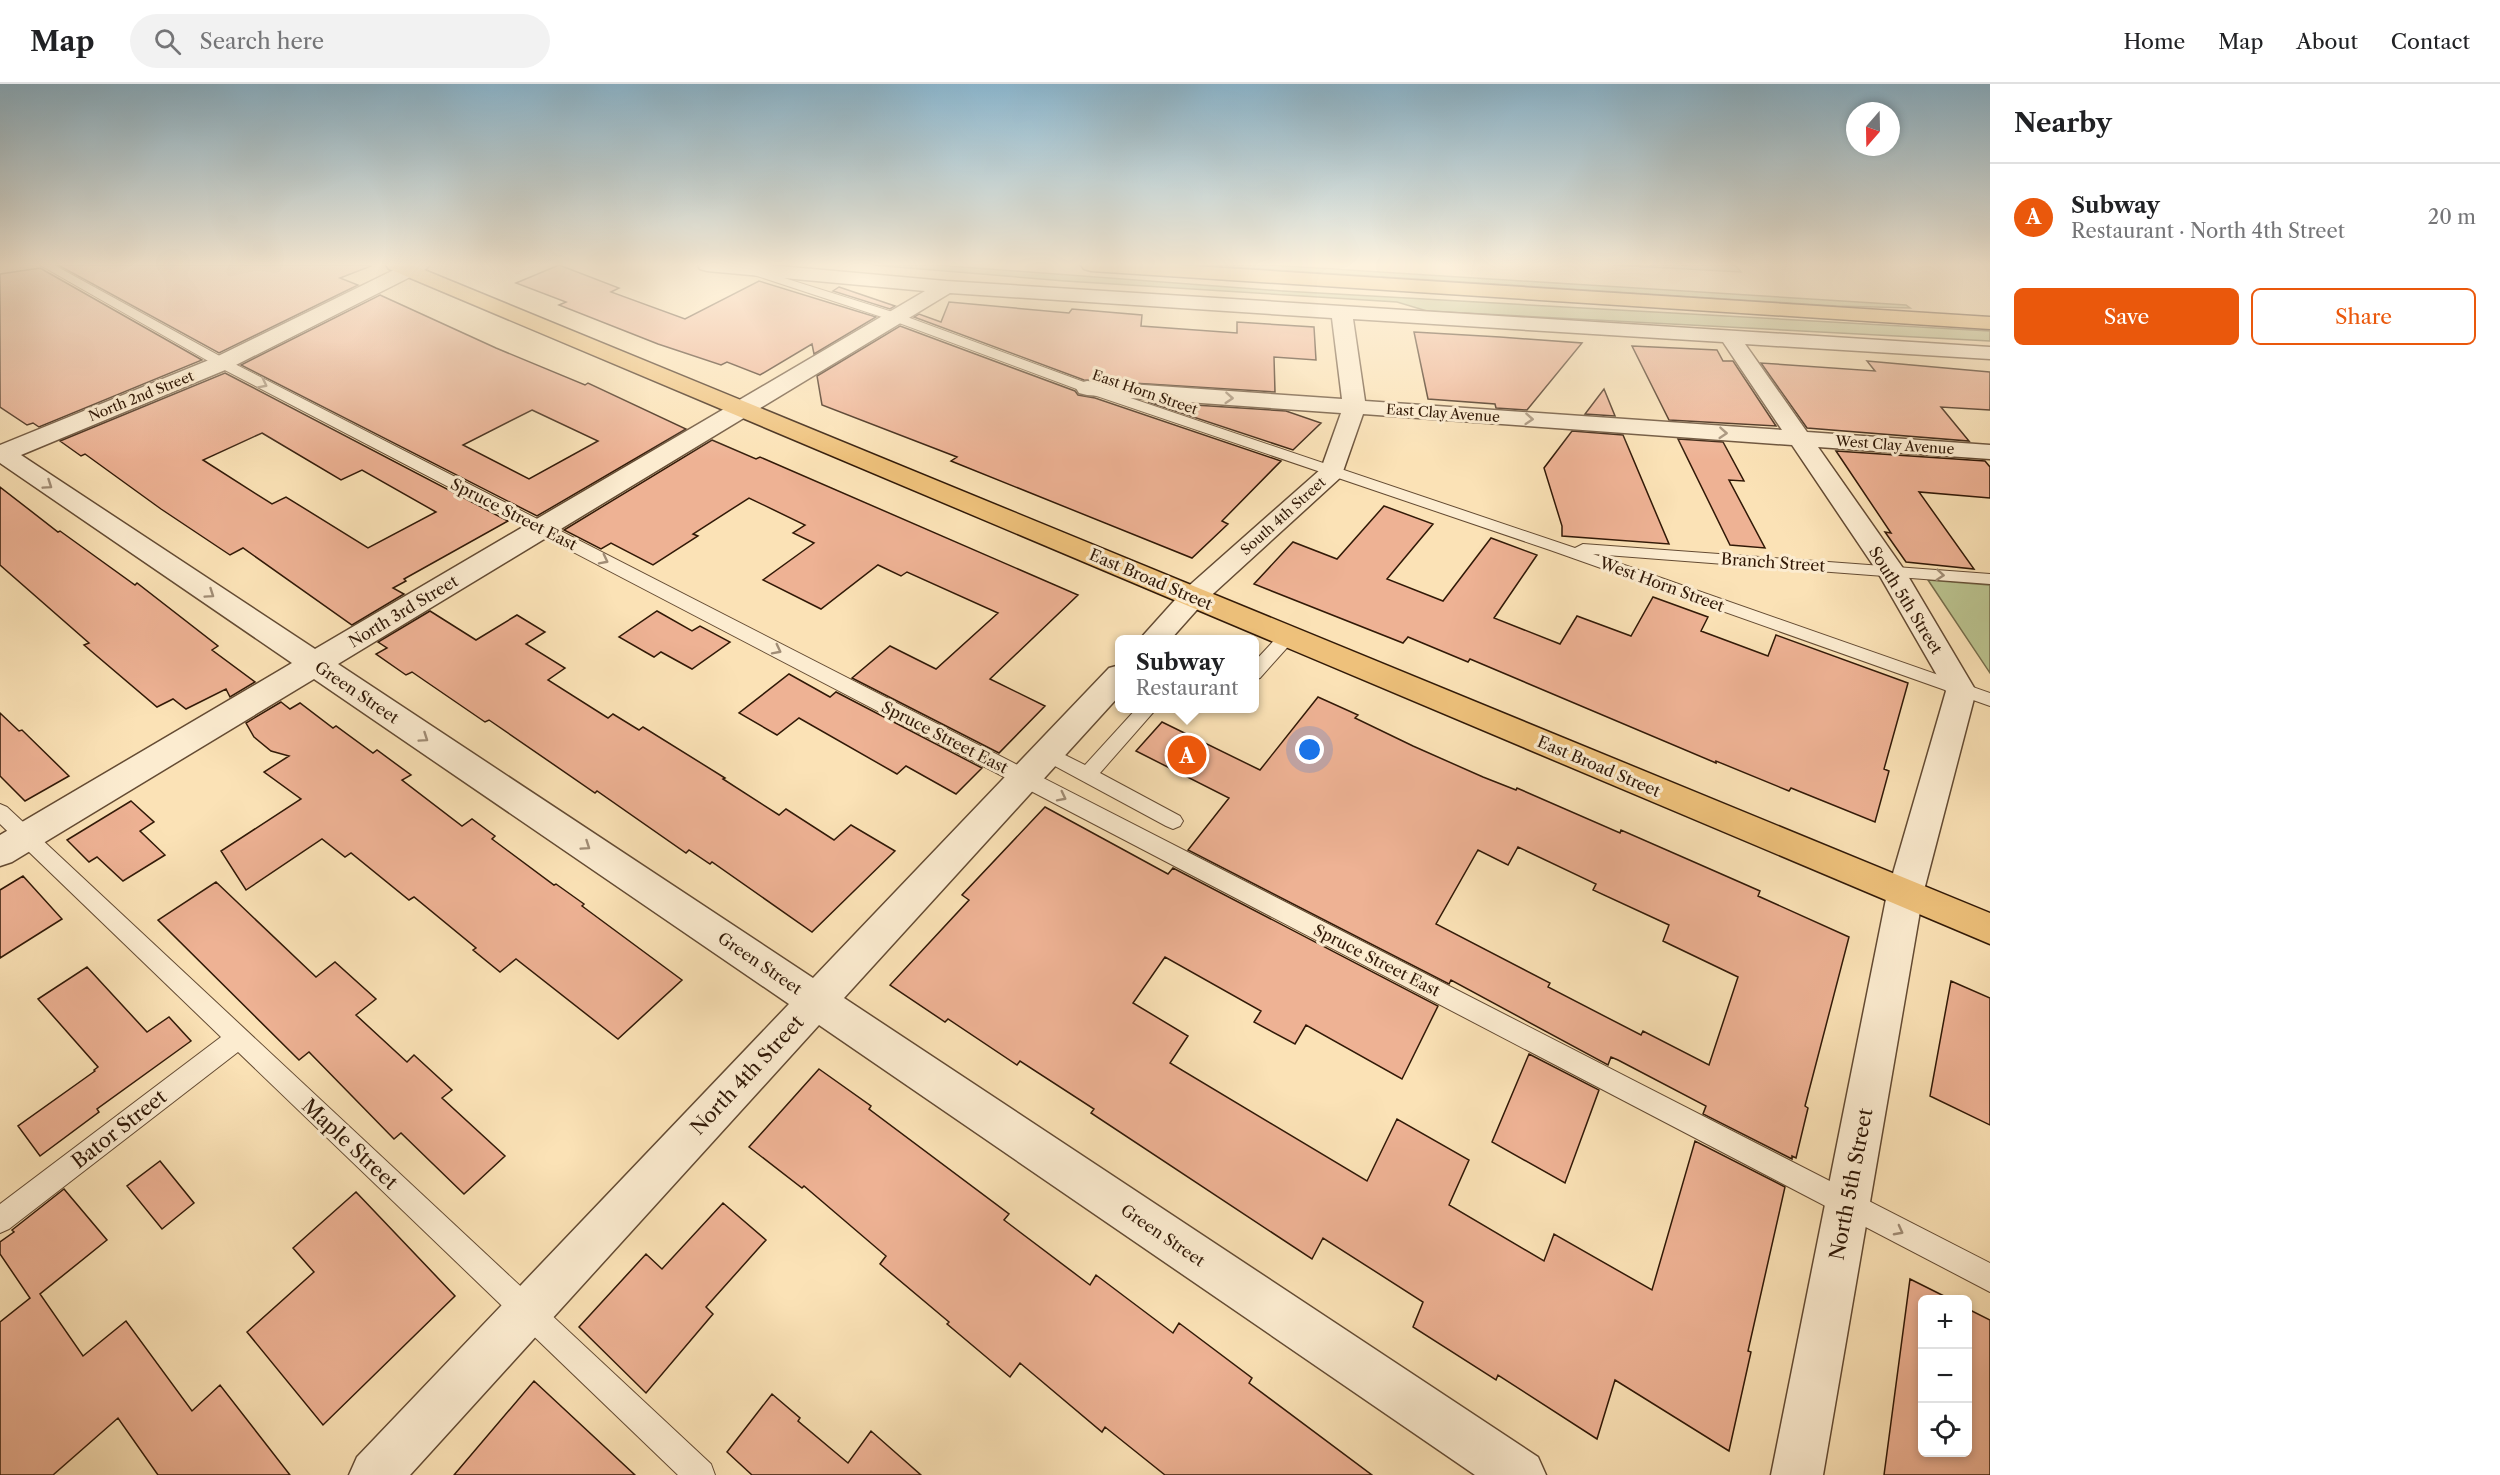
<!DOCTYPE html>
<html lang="en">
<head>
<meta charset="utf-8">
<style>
	:root { --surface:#fff; --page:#f2f2f2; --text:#202124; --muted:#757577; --line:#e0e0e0; --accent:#ea580c }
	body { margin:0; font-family:"Libre Caslon Text",serif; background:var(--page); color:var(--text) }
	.controls { position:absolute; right:18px; bottom:18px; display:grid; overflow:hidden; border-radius:9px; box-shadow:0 3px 9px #0003 }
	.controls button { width:54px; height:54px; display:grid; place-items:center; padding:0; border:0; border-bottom:2px solid var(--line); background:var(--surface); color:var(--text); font:30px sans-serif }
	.compass { position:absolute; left:1846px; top:18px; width:54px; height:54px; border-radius:50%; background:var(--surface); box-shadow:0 3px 9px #0003; rotate:200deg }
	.you { position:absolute; left:1310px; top:666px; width:21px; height:21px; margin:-15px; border:4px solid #fff; border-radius:50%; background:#1a73e8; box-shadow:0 0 0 9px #1a73e833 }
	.badge { display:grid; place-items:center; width:39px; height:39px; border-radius:50%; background:var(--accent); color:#fff; font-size:20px; font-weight:700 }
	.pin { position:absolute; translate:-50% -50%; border:3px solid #fff; box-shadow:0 2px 6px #0006 }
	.popup { position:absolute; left:1115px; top:551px; width:144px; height:78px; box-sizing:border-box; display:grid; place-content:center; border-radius:9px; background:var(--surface); filter:drop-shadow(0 2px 4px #0005); font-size:20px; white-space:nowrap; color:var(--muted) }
	.popup b { font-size:22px; color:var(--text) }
	.popup::after { content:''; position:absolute; left:50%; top:100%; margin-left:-12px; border:12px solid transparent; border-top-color:var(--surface) }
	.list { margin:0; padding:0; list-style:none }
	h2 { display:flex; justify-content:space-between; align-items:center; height:78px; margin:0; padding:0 24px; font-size:26px }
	h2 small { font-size:20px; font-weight:400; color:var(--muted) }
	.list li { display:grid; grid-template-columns:39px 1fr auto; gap:18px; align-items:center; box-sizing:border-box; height:108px; padding:0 24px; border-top:2px solid var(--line) }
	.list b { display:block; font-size:22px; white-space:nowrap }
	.list p { margin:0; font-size:20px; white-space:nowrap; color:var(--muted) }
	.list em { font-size:20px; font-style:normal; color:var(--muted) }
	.actions { display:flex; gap:12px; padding:18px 24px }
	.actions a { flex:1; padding:14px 0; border:2px solid var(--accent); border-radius:9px; text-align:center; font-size:21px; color:var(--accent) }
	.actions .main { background:var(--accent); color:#fff }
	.icon { flex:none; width:33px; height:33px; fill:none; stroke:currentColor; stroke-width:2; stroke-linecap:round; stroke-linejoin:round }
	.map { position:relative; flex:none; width:1990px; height:1391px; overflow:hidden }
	header { display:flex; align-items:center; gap:36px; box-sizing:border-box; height:84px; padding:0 30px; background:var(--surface); border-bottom:2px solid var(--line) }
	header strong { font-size:28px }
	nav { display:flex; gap:33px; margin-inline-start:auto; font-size:21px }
	.search { width:420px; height:54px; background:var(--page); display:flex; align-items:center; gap:15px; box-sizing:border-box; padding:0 21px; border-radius:33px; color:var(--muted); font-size:22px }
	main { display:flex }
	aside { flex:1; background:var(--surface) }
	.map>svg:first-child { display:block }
</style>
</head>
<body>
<header>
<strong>Map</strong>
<div class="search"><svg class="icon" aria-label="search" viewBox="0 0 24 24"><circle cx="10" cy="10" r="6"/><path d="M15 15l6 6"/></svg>Search here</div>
<nav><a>Home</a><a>Map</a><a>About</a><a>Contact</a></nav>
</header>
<main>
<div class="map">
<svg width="1990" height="1391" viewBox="0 0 1990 1391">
	<rect width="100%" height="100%" fill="#fbe2b6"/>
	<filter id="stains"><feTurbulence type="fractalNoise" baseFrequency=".00333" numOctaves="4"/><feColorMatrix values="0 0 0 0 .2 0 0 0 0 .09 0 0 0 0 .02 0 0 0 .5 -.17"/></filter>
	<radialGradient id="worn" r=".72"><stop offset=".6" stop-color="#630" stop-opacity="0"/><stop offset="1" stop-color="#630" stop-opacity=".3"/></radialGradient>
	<path fill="#bbc490" stroke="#766e4c" stroke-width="1.5" d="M 872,181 L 936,181 L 1283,207 L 1990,247 L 1990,257 L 1427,227 L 1397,218 L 1065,197 Z
		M 1198,181 L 1269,181 L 1906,221 L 1910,224 L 1836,222 Z
		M 1613,181 L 1735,181 L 1741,188 Z
		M 1928,496 L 1990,501 L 1990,589 Z"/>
	<path fill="#eeb294" stroke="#311907" stroke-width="1.5" fill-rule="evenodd" d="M 58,181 L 371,181 L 371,182 L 340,194 L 358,201 L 219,269 Z
		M 559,181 L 619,204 L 611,208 L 685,235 L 759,197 L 876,233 L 814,270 L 812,260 L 760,291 L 727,278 L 721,281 L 658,260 L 559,221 L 566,218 L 516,199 Z
		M 40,184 L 202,276 L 39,343 L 33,339 L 27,341 L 0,323 L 0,190 Z
		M 839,203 L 895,222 L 890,225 L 833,207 Z
		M 380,211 L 496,264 L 585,301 L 588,299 L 686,345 L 537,432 L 241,281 ZM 532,326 L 598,357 L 529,395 L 463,361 Z
		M 949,218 L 1069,229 L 1072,225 L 1142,231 L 1141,242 L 1237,249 L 1237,238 L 1314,243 L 1316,276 L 1274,273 L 1275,308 L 1084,296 L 914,233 L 919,230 L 941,238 Z
		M 900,242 L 1075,307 L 1078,311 L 1095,314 L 1281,377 L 1222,437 L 1228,440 L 1192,474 L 951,377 L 957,373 L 822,321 L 817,292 Z
		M 1414,248 L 1500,253 L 1582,259 L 1527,326 L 1496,324 L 1495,320 L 1428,315 Z
		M 1632,262 L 1717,266 L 1723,277 L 1733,277 L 1776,342 L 1669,336 Z
		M 1867,277 L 1990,288 L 1990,326 L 1941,323 L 1969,357 L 1807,344 L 1761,279 L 1875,287 Z
		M 225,289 L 508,437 L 404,495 L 406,497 L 393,504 L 404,510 L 352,541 L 243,464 L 230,471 L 161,425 L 85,370 L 81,372 L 60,357 ZM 262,349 L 341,396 L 362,386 L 436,428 L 368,464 L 286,413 L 272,420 L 203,376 Z
		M 1604,305 L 1615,332 L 1585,330 Z
		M 1148,318 L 1286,327 L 1321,339 L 1293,366 Z
		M 1572,347 L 1623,351 L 1669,460 L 1562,452 L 1562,442 L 1544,384 Z
		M 1678,355 L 1723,358 L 1744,397 L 1729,396 L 1765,464 L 1730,461 Z
		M 712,356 L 756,375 L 760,373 L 1078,511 L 990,595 L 1045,622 L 999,669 L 852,594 L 890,562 L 936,585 L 998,529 L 907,488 L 901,492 L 878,481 L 821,525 L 763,496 L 814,459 L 793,449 L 805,441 L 749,414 L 693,450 L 698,452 L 653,481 L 611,459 L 601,465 L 564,446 Z
		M 1836,367 L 1985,377 L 1990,383 L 1990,414 L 1919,408 L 1974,485 L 1906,478 L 1885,448 L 1891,449 Z
		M 0,403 L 58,448 L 60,447 L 135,501 L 137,499 L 218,562 L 212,566 L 255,598 L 230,613 L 226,605 L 186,625 L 173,615 L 157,623 L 84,561 L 89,559 L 0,481 Z
		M 1384,422 L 1433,440 L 1387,495 L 1443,517 L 1491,454 L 1537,471 L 1494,534 L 1560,560 L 1577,532 L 1631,552 L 1653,513 L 1708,533 L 1701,547 L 1768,572 L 1776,551 L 1908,599 L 1884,685 L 1889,687 L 1875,738 L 1791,704 L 1789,707 L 1716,677 L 1716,679 L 1470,575 L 1468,578 L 1408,553 L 1403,559 L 1254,500 L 1293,458 L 1337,475 Z
		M 430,527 L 476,556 L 517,531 L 545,548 L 526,560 L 565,584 L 548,596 L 608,634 L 613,630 L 639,646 L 643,643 L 725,694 L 723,695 L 779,731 L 786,725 L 834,756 L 851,741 L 895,767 L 812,848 L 712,778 L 710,780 L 689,766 L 686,769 L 597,707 L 595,709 L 489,636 L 485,638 L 412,588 L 406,591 L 376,570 L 387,564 L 378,558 Z
		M 657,527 L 692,547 L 700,542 L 730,558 L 692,585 L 661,568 L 654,573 L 619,553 Z
		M 789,590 L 830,613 L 836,608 L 982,684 L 956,710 L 906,682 L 897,690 L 799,634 L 777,651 L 739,629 Z
		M 1318,613 L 1358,631 L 1355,634 L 1413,662 L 1483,693 L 1516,706 L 1517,704 L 1620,749 L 1621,746 L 1694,778 L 1760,807 L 1758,812 L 1849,853 L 1805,1022 L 1808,1024 L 1796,1074 L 1792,1072 L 1792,1075 L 1703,1030 L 1706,1022 L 1618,976 L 1611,973 L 1608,981 L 1451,896 L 1449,900 L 1188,766 L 1229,714 L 1136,667 L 1162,638 L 1260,686 ZM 1518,763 L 1596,800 L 1593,806 L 1669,841 L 1663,857 L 1738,893 L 1709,981 L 1643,947 L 1641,951 L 1548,903 L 1550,899 L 1436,840 L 1478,766 L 1508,781 Z
		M 281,618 L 290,625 L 300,619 L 333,644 L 336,642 L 373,669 L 377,666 L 411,691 L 402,696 L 462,742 L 472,735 L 495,752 L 492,755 L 554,801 L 556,800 L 584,820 L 582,822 L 682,896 L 618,955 L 516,875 L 500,888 L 473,866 L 476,864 L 414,813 L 409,816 L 351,769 L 345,773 L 322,755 L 246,806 L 221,767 L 301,715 L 264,688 L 289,672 L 271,667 L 254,653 L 246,639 Z
		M 0,629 L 19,647 L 22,646 L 69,692 L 25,717 L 0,692 Z
		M 131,717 L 154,738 L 140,747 L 165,771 L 123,797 L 97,773 L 89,778 L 67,756 Z
		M 1045,723 L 1168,790 L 1173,784 L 1438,922 L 1402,995 L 1306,941 L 1295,960 L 1254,938 L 1261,927 L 1165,873 L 1133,919 L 1188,952 L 1170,979 L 1367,1097 L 1397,1035 L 1469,1076 L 1449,1121 L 1544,1177 L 1554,1150 L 1652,1206 L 1695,1057 L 1785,1103 L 1748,1267 L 1751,1268 L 1729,1367 L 1615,1296 L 1597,1355 L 1498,1291 L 1496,1296 L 1413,1243 L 1423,1218 L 1323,1154 L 1312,1175 L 1091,1029 L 1094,1025 L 1020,977 L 1017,981 L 948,935 L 945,938 L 890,901 L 969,816 L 962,811 Z
		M 23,792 L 62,835 L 0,874 L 0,806 Z
		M 216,798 L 316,893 L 335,878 L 376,915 L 356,931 L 407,978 L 414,971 L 452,1006 L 442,1014 L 505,1072 L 464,1110 L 401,1049 L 394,1055 L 309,968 L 299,976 L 158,836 Z
		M 87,883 L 147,948 L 169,933 L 191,957 L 97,1025 L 99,1028 L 40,1072 L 18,1042 L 95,987 L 94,986 L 98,983 L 38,915 Z
		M 1951,897 L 1990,914 L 1990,1041 L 1930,1012 Z
		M 1529,970 L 1599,1006 L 1565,1099 L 1492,1058 Z
		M 819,985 L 871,1022 L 869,1025 L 1009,1130 L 1004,1136 L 1090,1201 L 1096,1191 L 1173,1249 L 1179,1239 L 1252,1294 L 1249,1299 L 1372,1391 L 1165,1391 L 1105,1343 L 1102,1348 L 1020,1279 L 1010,1293 L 947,1240 L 949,1238 L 880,1180 L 886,1172 L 804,1102 L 802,1104 L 749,1063 Z
		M 160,1077 L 194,1119 L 162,1145 L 127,1102 Z
		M 64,1105 L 107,1156 L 40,1210 L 83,1272 L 126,1237 L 192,1327 L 220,1301 L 290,1391 L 158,1391 L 118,1334 L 53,1391 L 0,1391 L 0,1238 L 30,1214 L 0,1170 L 0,1158 L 14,1148 L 12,1146 Z
		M 356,1108 L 455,1212 L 323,1341 L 247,1248 L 314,1188 L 293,1164 Z
		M 723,1119 L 766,1156 L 706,1223 L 713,1230 L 646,1309 L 579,1243 L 646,1170 L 662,1185 Z
		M 1910,1195 L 1950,1215 L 1923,1215 L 1923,1368 L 1968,1368 L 1968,1225 L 1990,1236 L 1990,1391 L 1884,1391 Z
		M 534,1297 L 635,1391 L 454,1391 Z
		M 772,1310 L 800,1334 L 798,1337 L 848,1379 L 871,1347 L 921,1391 L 752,1391 L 727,1368 Z"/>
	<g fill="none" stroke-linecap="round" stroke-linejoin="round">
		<g stroke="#644b33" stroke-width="2">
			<path id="service" d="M 40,181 L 54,181 L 227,276 L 1990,1179 L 1990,1208 L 217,282 Z
				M 746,182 L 899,230 L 1092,301 L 1575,464 L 1583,460 L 1990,490 L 1990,500 L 1593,470 L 1990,609 L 1990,622 L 1550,466 L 1082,307 L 891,236 L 742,187 L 740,185 Z
				M 1288,546 L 1294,548 L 1297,552 L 1294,556 L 1260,594 L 1254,596 L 1254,578 L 1282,548 Z
				M 1137,624 L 1157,624 L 1100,689 L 1180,732 L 1183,737 L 1180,742 L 1173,745 L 1166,742 L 1040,674 L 1037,669 L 1040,664 L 1047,662 L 1085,681 Z
				M 0,720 L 7,723 L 711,1380 L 715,1391 L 678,1391 L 238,968 L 9,1145 L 0,1149 L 0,1120 L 221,953 L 0,740 Z"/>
		</g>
		<g stroke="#644b33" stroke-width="3">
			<path id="minor" d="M 404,181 L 429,181 L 426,185 L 230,284 L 21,371 L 315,565 L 925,207 L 707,187 L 700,185 L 698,181 L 768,181 L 946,197 L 1990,263 L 1990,275 L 1745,260 L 1807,348 L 1990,361 L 1990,375 L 1818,363 L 1905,487 L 1976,607 L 1923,810 L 1823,1391 L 1771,1391 L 1887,810 L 1946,607 L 1877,487 L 1792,361 L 1363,330 L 1341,393 L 1203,519 L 1170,556 L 1139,556 L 1183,507 L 1321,385 L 1341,329 L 1087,311 L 1079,309 L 1076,304 L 1079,299 L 1087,297 L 1342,315 L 1332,234 L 950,209 L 338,580 L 813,894 L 1109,584 L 1120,581 L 1120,611 L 844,914 L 1538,1373 L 1546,1391 L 1475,1391 L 819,941 L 410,1391 L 349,1391 L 357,1373 L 789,920 L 314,595 L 12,778 L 0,782 L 0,751 L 292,579 L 0,379 L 0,361 L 214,274 ZM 1353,235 L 1723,258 L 1782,346 L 1365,317 Z"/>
		</g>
		<g stroke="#311907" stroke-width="3">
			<path id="primary" d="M 1081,181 L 1177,181 L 1990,233 L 1990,245 L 1091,187 L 1084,185 Z"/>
		</g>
		<g stroke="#311907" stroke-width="3">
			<path id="trunk" d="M 386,181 L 412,181 L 1990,829 L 1990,860 L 389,185 Z"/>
		</g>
		<use href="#service" fill="#fcecd0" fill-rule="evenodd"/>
		<use href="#minor" fill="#fcecd0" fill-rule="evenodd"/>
		<use href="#primary" fill="#eec17b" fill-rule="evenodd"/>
		<use href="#trunk" fill="#eec17b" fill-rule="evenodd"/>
	</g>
	<defs><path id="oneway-chevron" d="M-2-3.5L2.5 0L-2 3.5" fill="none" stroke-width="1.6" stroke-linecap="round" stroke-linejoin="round" transform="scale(1.5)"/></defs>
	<g stroke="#a18d76">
		<use href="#oneway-chevron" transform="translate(263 300) rotate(27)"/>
		<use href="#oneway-chevron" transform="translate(1229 314) rotate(4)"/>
		<use href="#oneway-chevron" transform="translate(1529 335) rotate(4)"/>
		<use href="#oneway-chevron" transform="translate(1723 349) rotate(4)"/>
		<use href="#oneway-chevron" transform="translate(48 401) rotate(34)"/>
		<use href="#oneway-chevron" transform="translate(604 476) rotate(27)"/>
		<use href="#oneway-chevron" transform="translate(1940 491) rotate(5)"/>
		<use href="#oneway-chevron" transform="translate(210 510) rotate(34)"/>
		<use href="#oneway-chevron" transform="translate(777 566) rotate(27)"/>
		<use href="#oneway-chevron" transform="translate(424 654) rotate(34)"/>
		<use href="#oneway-chevron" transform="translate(1062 713) rotate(27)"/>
		<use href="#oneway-chevron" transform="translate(586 762) rotate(34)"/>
		<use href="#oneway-chevron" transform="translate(1899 1147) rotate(28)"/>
	</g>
	<linearGradient id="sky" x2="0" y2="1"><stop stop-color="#8bb8d1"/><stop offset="0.48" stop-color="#fdf2de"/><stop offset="1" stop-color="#fdf2de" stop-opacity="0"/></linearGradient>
	<rect width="1990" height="376" fill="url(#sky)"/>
	<g text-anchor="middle" stroke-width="6" stroke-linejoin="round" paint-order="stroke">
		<g font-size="14" fill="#311907" stroke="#fcecd0">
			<text transform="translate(1145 308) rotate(19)" y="5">East Horn Street</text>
			<text transform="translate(141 312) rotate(-22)" y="5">North 2nd Street</text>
			<text transform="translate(1443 329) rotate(4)" y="5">East Clay Avenue</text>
			<text transform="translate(1895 361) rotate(4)" y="5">West Clay Avenue</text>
			<text transform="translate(1283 432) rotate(-42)" y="5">South 4th Street</text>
		</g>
		<g font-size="16" fill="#311907" stroke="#fcecd0">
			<text transform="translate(514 430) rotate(27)" y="6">Spruce Street East</text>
			<text transform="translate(1773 478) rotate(4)" y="6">Branch Street</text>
			<text transform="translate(1151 495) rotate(23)" y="6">East Broad Street</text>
			<text transform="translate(1662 500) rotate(20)" y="6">West Horn Street</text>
			<text transform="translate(1906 516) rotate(58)" y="6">South 5th Street</text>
			<text transform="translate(403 527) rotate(-31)" y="6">North 3rd Street</text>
			<text transform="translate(357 608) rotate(34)" y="6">Green Street</text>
			<text transform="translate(945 653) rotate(27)" y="6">Spruce Street East</text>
			<text transform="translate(1599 682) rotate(23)" y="6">East Broad Street</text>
			<text transform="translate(1377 876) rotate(27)" y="6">Spruce Street East</text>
			<text transform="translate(760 879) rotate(34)" y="6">Green Street</text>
			<text transform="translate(1163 1151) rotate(34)" y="6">Green Street</text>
		</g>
		<g font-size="20" fill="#311907" stroke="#fcecd0">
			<text transform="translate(747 991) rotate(-47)" y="7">North 4th Street</text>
			<text transform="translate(119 1045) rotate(-38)" y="7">Bator Street</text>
			<text transform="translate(350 1060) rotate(43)" y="7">Maple Street</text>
			<text transform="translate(1851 1100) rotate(-79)" y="7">North 5th Street</text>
		</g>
	</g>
	<rect width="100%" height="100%" filter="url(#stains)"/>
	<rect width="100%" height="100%" fill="url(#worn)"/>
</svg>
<div class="controls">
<button>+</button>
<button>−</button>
<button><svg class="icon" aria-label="locate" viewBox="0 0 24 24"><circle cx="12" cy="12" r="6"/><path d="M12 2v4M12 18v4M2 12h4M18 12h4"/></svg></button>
</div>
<svg class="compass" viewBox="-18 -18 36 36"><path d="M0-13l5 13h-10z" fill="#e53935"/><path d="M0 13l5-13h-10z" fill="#757577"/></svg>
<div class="you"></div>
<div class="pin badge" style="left:1187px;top:671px">A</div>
<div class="popup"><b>Subway</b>Restaurant</div>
</div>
<aside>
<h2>Nearby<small></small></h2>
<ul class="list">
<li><span class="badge">A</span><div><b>Subway</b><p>Restaurant · North 4th Street</p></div><em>20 m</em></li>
</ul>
<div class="actions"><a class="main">Save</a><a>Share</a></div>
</aside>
</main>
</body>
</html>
